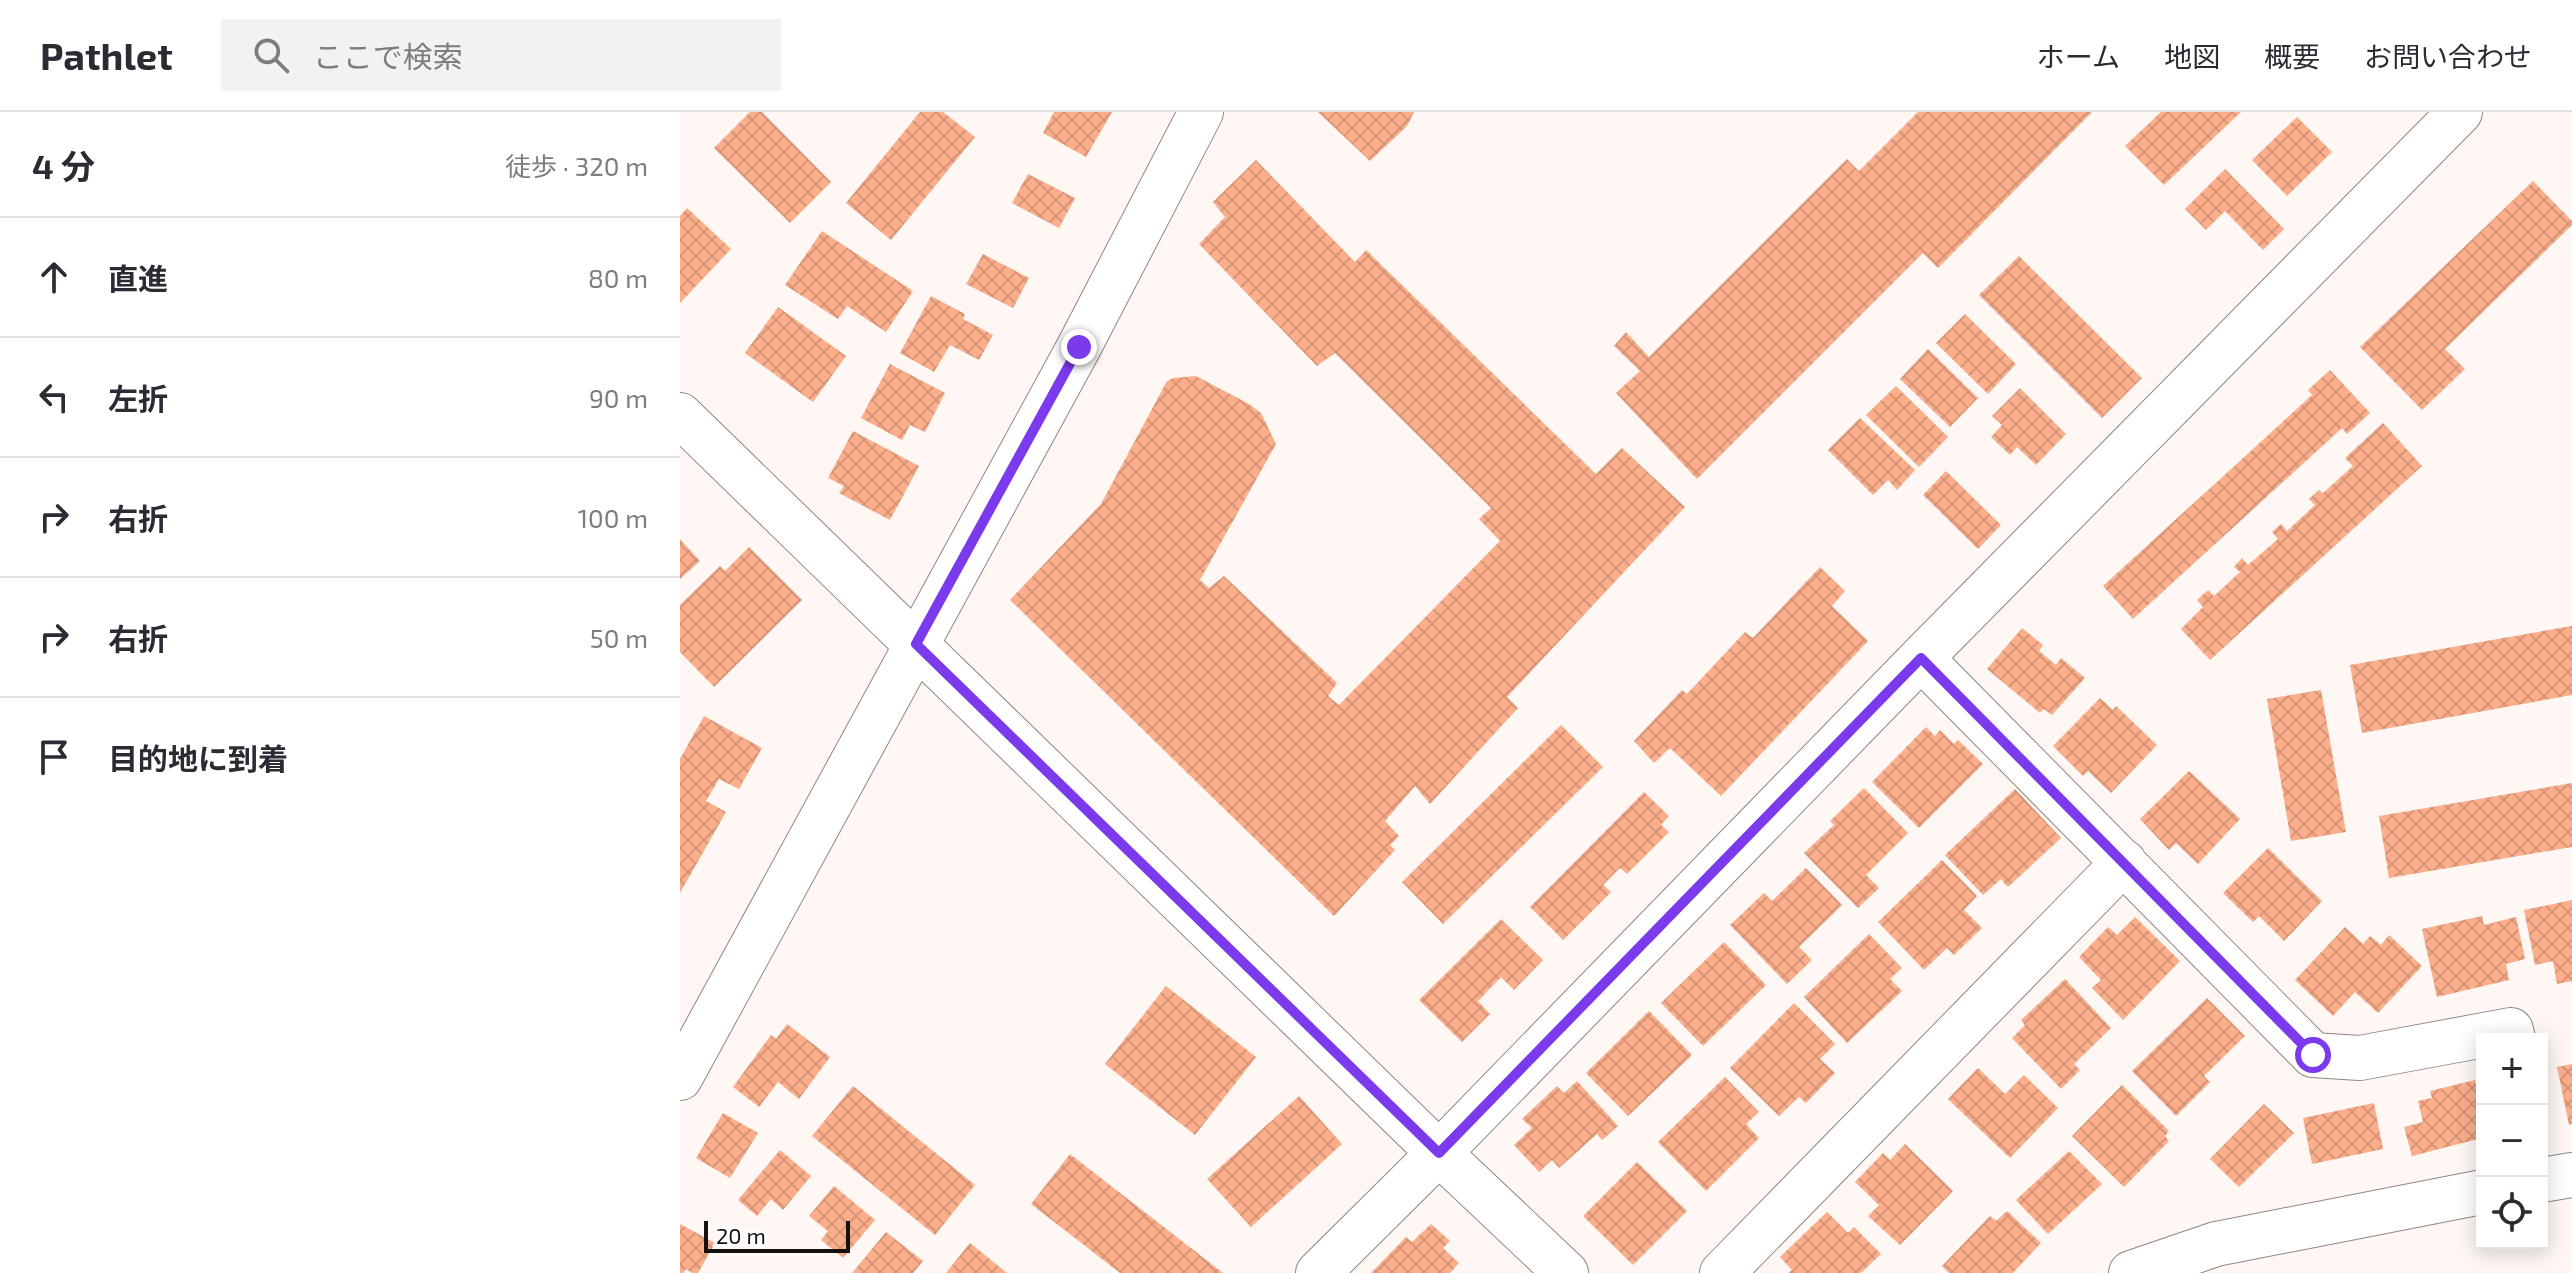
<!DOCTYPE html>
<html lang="ja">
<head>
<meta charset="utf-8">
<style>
	:root { --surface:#fff; --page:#f2f2f3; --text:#2b2b33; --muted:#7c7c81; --line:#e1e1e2 }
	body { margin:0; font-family:"Exo 2","Noto Sans JP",sans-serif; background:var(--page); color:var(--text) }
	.controls { position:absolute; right:24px; bottom:24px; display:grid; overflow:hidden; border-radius:0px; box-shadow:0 4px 20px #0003 }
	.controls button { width:72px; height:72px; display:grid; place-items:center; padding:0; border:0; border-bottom:2px solid var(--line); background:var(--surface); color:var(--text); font:40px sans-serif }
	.scale { position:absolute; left:24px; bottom:20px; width:146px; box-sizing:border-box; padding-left:8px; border:4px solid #15110f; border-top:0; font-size:22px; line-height:28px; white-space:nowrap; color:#15110f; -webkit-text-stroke:6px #fff; paint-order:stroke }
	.stop { position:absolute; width:24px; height:24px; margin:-18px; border:6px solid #7c3aed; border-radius:50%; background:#fff }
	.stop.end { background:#7c3aed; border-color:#fff; box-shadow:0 2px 8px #0008 }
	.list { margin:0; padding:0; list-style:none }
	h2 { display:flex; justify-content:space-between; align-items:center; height:104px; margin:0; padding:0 32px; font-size:34px }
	h2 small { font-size:26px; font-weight:400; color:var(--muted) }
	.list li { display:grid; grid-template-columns:52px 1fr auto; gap:24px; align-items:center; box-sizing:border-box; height:120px; padding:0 32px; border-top:2px solid var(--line) }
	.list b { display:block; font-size:30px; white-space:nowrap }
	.list em { font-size:26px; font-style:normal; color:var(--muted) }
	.icon { flex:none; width:44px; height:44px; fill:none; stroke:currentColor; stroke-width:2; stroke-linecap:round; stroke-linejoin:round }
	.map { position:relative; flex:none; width:1892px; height:1161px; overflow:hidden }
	header { display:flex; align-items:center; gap:48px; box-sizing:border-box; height:112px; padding:0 40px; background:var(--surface); border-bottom:2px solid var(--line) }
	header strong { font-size:38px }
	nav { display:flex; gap:44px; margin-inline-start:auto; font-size:28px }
	.search { width:560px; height:72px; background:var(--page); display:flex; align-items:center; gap:20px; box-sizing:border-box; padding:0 28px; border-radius:0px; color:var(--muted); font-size:30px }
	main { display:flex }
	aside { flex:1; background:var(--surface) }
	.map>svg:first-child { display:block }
</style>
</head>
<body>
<header>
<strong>Pathlet</strong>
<div class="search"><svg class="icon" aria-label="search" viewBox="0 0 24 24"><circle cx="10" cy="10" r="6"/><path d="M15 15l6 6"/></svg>ここで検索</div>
<nav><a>ホーム</a><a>地図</a><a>概要</a><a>お問い合わせ</a></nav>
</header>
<main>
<aside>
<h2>4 分<small>徒歩 · 320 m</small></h2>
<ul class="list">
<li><svg class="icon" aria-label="ahead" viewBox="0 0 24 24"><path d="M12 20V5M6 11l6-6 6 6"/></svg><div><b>直進</b></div><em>80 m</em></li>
<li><svg class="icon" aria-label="left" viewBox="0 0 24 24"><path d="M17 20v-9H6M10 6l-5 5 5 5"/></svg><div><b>左折</b></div><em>90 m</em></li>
<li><svg class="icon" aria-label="right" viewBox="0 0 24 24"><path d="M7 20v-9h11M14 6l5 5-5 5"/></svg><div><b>右折</b></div><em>100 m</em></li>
<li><svg class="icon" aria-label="right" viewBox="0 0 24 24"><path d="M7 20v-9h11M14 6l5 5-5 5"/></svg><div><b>右折</b></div><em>50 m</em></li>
<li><svg class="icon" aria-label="arrive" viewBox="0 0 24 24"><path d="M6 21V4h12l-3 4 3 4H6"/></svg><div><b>目的地に到着</b></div></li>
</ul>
</aside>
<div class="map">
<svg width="1892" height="1161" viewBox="0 0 1892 1161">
	<defs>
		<pattern id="building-cross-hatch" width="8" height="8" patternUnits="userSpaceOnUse" patternTransform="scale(2)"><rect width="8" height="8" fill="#fcae8b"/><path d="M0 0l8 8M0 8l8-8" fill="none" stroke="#d79577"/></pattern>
	</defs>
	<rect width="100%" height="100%" fill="#fff7f4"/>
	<path fill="url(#building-cross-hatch)" d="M 70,0 L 82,0 L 151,70 L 110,111 L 34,36 Z
		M 240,0 L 263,0 L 295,25 L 211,128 L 166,91 Z
		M 374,0 L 432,0 L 406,45 L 363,21 Z
		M 638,0 L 734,0 L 727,14 L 690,49 Z
		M 1238,0 L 1412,0 L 1258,156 L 1243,141 L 1017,367 L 936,281 L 960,259 L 934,234 L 946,220 L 969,245 L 1167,47 L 1179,59 Z
		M 1481,0 L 1561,0 L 1484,73 L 1445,34 Z
		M 1617,5 L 1652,40 L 1607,84 L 1572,48 Z
		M 576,48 L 675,150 L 686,138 L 916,362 L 942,336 L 1005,395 L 827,585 L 838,596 L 750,692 L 735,674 L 705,709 L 719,724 L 710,733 L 715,738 L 654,804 L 330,488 L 421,392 L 487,269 L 493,266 L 516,264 L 569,292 L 581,301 L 596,332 L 520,468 L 529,476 L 544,464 L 657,571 L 648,584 L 659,593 L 820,429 L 799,407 L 811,396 L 655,241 L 637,254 L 519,132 L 545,105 L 533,90 Z
		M 1545,57 L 1604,117 L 1583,138 L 1545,99 L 1526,118 L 1505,97 Z
		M 348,62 L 395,86 L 379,116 L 332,91 Z
		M 1853,69 L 1892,109 L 1892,113 L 1765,237 L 1785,257 L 1742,298 L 1680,235 Z
		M 7,96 L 51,137 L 0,191 L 0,104 Z
		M 142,119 L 233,179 L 206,220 L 167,194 L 158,207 L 105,173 Z
		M 303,142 L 349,166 L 333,196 L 286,172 Z
		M 1339,144 L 1462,266 L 1422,306 L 1299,183 Z
		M 251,184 L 285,202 L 283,207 L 313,223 L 299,248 L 270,233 L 254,260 L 220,241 Z
		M 98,195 L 166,244 L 133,290 L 65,241 Z
		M 1285,202 L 1336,252 L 1308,282 L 1256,231 Z
		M 1248,237 L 1298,286 L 1270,315 L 1220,267 Z
		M 210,252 L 265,281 L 245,320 L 230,313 L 222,328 L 181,306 Z
		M 1650,258 L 1690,301 L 1667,322 L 1662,316 L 1453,507 L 1423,474 L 1632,283 L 1628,278 Z
		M 1216,274 L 1268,325 L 1239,355 L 1186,303 Z
		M 1340,276 L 1386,322 L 1356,353 L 1337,335 L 1330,343 L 1311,325 L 1322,313 L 1312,304 Z
		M 1180,306 L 1235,358 L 1217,378 L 1208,368 L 1193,383 L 1148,338 Z
		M 1703,311 L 1742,354 L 1530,548 L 1501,517 L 1523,495 L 1517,488 L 1528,478 L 1534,484 L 1560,460 L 1554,455 L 1562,446 L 1568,453 L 1598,427 L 1592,420 L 1601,412 L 1607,419 L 1635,393 L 1629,387 L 1639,378 L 1643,381 L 1673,354 L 1665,346 Z
		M 173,319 L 239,354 L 210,408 L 159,381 L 164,374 L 148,366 Z
		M 1266,359 L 1321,413 L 1298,437 L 1243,383 Z
		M 0,427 L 20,449 L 0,467 Z
		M 69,435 L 122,488 L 34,575 L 0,540 L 0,493 L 40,454 L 45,459 Z
		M 1140,455 L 1165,479 L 1152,494 L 1188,529 L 1041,684 L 990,636 L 974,651 L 954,629 L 1002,578 L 1007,582 L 1065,520 L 1073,526 Z
		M 1892,514 L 1892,583 L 1682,621 L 1670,553 Z
		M 1342,516 L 1363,533 L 1359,539 L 1376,553 L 1381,546 L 1405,566 L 1372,603 L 1364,597 L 1360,601 L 1307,557 Z
		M 1641,578 L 1666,720 L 1611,729 L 1587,587 Z
		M 1420,586 L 1433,598 L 1436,594 L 1477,633 L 1431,681 L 1408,659 L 1403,664 L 1373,634 Z
		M 24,604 L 82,636 L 59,677 L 39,667 L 26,689 L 46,700 L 0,781 L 0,647 Z
		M 881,613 L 923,655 L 763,812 L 722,770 Z
		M 1246,615 L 1255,624 L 1260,618 L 1274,632 L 1278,628 L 1303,652 L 1239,716 L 1192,670 Z
		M 1509,659 L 1560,707 L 1518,752 L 1496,731 L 1489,738 L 1460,707 Z
		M 1892,671 L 1892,735 L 1709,766 L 1699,704 Z
		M 1184,676 L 1228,721 L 1186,763 L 1199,776 L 1178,796 L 1124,741 L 1154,713 L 1150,709 Z
		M 1335,677 L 1381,726 L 1328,775 L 1321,767 L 1303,783 L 1265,743 Z
		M 964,680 L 989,704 L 981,713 L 989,720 L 947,762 L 940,756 L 923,773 L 931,780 L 883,828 L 850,795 Z
		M 1588,736 L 1642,789 L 1604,829 L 1579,804 L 1573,810 L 1543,781 Z
		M 1262,748 L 1297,784 L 1284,798 L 1302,816 L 1274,843 L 1267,836 L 1244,858 L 1198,810 Z
		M 1126,756 L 1162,793 L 1119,835 L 1132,848 L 1107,872 L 1050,813 L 1084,781 L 1092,789 Z
		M 1892,788 L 1892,869 L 1877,872 L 1873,849 L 1855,853 L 1844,798 Z
		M 1802,804 L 1804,813 L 1836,805 L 1845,847 L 1826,852 L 1829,868 L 1757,885 L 1742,817 Z
		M 1455,805 L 1500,849 L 1443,908 L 1412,876 L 1421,868 L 1399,845 L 1428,815 L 1437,823 Z
		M 821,807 L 863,848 L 834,878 L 821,865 L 798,889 L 810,902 L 782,930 L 739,888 Z
		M 1665,815 L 1683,832 L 1690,824 L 1701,833 L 1709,823 L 1742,854 L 1698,901 L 1675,880 L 1653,904 L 1615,868 Z
		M 1189,822 L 1222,856 L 1210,867 L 1222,879 L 1167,931 L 1124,885 Z
		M 1044,830 L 1086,873 L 1023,934 L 981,891 Z
		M 1385,867 L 1431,916 L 1394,952 L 1400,958 L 1381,977 L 1332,926 L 1345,913 L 1341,908 Z
		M 486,874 L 576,945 L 515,1023 L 425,952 Z
		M 1527,886 L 1565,924 L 1524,964 L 1530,970 L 1496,1004 L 1452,959 Z
		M 1114,891 L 1155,932 L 1140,947 L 1155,961 L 1126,991 L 1119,985 L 1099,1004 L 1050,956 Z
		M 969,899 L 1012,943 L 948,1004 L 906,961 Z
		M 107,912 L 150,945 L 119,987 L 98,970 L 79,995 L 53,975 L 91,923 L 96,927 Z
		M 1892,952 L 1892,1012 L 1889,1013 L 1877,955 Z
		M 1298,956 L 1325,982 L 1344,963 L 1378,996 L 1330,1046 L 1268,987 Z
		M 1045,965 L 1079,1000 L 1066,1012 L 1079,1026 L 1026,1079 L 978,1030 Z
		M 1795,968 L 1797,978 L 1802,977 L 1802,1026 L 1732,1044 L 1724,1015 L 1743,1010 L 1738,989 L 1752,986 L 1750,979 Z
		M 897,969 L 938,1014 L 922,1028 L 917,1022 L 879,1056 L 872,1048 L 859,1060 L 834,1033 L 852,1016 L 842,1007 L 877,974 L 884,981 Z
		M 1442,973 L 1489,1019 L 1485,1024 L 1489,1029 L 1444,1075 L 1392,1024 Z
		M 173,974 L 295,1073 L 255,1123 L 132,1024 Z
		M 619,984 L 662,1032 L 571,1115 L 527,1067 Z
		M 1694,991 L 1703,1037 L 1632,1052 L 1623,1006 Z
		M 1584,992 L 1614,1021 L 1559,1075 L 1530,1047 Z
		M 43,1001 L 78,1021 L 50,1066 L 16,1046 Z
		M 1225,1032 L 1273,1079 L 1220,1133 L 1188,1104 L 1199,1093 L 1175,1070 L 1203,1041 L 1210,1048 Z
		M 100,1038 L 131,1064 L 103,1098 L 91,1087 L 77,1104 L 58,1088 Z
		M 1389,1039 L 1422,1072 L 1368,1122 L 1336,1088 Z
		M 390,1042 L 543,1161 L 440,1161 L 351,1092 Z
		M 957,1050 L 1007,1099 L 953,1153 L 903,1104 Z
		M 154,1074 L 195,1108 L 163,1146 L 141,1128 L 148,1119 L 129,1104 Z
		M 1327,1099 L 1361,1131 L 1333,1161 L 1269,1161 L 1262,1154 L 1310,1104 L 1316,1109 Z
		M 1147,1100 L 1168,1121 L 1174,1115 L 1201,1142 L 1181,1161 L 1108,1161 L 1112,1158 L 1100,1145 Z
		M 0,1112 L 35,1131 L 18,1161 L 12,1161 L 6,1157 L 3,1161 L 0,1161 Z
		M 751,1112 L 770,1129 L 763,1136 L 779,1151 L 770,1161 L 691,1161 L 726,1125 L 732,1130 Z
		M 206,1120 L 243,1149 L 233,1161 L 172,1161 Z
		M 290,1131 L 327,1161 L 266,1161 Z"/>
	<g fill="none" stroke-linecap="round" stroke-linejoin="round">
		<g stroke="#928681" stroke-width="46">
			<path id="minor" d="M 0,303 L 759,1041 L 886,1161
				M 1241,546 L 1633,943 L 1680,946 L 1831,918 L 1833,927
				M 0,966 L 399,235 L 521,0
				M 1862,1068 L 1892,1063
				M 638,1161 L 759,1041 L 1241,546 L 1780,0
				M 1042,1161 L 1444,750
				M 1451,1161 L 1536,1132 L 1802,1080"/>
		</g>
		<use href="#minor" stroke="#fff" stroke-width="44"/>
	</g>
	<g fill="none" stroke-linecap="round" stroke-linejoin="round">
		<path stroke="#7c3aed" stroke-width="10" d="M 399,235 L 236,532 L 759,1041 L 1241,546 L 1633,943"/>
	</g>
</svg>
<div class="controls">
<button>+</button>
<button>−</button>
<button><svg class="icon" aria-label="locate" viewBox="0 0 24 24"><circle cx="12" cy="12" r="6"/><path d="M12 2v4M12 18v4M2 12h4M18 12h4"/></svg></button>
</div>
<div class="scale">20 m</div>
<div class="stop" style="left:1633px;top:943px"></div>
<div class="stop end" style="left:399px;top:235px"></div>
</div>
</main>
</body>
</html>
